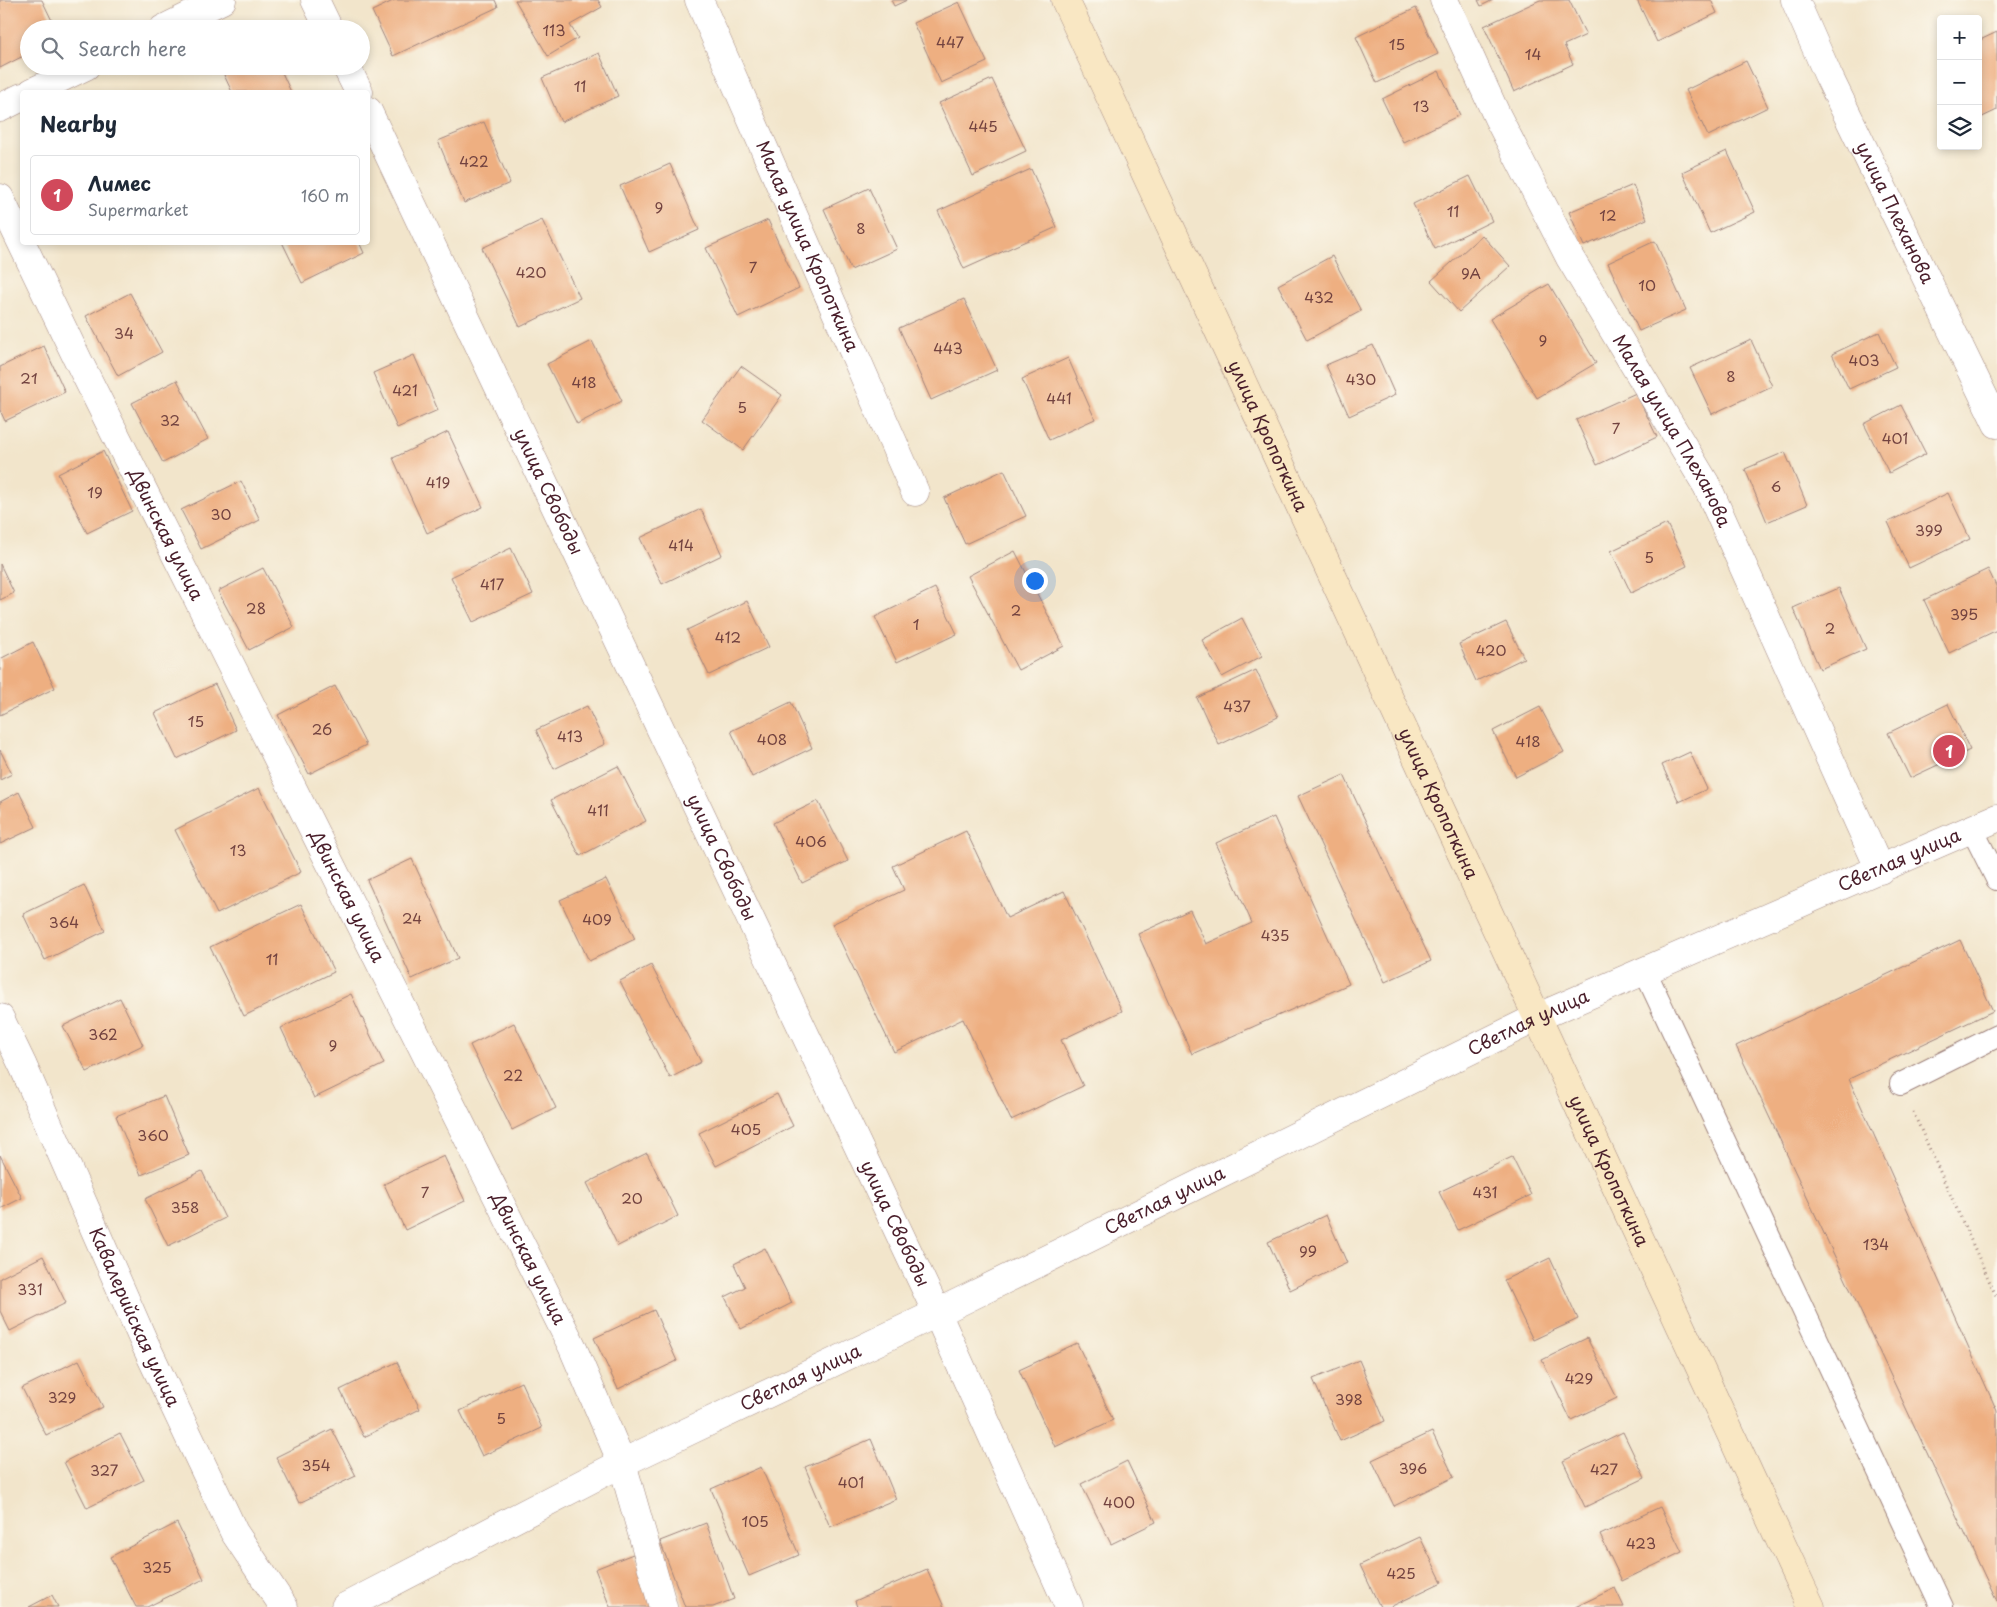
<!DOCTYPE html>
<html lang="en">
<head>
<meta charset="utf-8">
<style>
	:root { --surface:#fff; --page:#f2f2f3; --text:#1f2937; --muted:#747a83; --line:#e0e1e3; --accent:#d1495b }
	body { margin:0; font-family:"Playpen Sans",sans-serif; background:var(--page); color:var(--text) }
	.controls { position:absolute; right:15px; top:15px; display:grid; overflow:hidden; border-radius:5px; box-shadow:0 2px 8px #0003 }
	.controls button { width:45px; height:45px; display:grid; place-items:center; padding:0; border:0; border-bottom:1px solid var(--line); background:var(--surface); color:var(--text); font:25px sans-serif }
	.you { position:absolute; left:1034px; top:580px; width:18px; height:18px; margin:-12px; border:4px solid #fff; border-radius:50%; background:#1a73e8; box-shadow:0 0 0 8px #1a73e833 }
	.badge { display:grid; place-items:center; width:32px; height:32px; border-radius:50%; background:var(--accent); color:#fff; font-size:16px; font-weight:700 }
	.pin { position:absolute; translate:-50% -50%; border:2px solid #fff; box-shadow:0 1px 5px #0006 }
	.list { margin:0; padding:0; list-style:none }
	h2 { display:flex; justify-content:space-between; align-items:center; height:65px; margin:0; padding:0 20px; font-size:21px }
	h2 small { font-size:16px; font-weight:400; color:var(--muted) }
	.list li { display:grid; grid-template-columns:32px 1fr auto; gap:15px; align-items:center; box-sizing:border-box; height:80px; margin:0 10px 10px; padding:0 10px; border:1px solid var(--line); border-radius:5px }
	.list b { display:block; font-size:19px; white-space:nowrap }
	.list p { margin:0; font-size:16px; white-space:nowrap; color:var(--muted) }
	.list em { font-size:16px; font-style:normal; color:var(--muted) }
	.icon { flex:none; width:28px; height:28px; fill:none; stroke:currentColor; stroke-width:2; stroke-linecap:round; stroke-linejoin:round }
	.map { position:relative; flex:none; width:1997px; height:1607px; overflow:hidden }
	.search { position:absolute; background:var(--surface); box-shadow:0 2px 8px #0003; left:20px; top:20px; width:350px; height:55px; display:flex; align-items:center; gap:12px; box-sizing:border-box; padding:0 18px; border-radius:28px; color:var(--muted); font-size:19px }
	.panel { position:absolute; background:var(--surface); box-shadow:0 2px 8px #0003; left:20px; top:90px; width:350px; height:155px; border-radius:5px }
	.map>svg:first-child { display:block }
</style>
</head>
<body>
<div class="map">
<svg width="1997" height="1607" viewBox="0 0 1997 1607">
	<rect width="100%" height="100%" fill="#fbf7ec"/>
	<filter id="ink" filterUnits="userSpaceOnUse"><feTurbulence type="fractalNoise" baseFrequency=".02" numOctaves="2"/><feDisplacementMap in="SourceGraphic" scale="10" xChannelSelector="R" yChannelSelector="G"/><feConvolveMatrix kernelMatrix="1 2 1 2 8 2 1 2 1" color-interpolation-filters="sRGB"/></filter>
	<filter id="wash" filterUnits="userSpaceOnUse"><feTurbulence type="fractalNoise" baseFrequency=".0096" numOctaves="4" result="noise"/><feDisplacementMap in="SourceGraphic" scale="20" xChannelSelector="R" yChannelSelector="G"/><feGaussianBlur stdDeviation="1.12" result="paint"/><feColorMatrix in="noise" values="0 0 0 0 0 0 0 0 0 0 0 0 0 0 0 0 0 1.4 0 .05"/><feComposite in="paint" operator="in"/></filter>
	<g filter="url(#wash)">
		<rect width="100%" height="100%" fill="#f2e5cb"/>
		<g id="blocks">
			<path fill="#eeaf81" d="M 0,0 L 42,0 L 56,29 L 29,29 L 29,53 L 0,68 Z
				M 395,0 L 495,0 L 498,7 L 393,56 L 372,11 Z
				M 515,0 L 598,0 L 602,7 L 570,25 L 578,38 L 548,56 Z
				M 891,0 L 907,0 L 894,6 Z
				M 1478,0 L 1493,0 L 1481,6 Z
				M 1540,0 L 1569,0 L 1586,35 L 1564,45 L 1573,64 L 1514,92 L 1484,26 Z
				M 1637,0 L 1711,0 L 1717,13 L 1657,42 Z
				M 959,2 L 987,62 L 941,83 L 913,23 Z
				M 1416,8 L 1438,54 L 1377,83 L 1356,37 Z
				M 1997,32 L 1997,110 L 1978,119 L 1978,41 Z
				M 599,53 L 618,96 L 561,122 L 542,78 Z
				M 1746,61 L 1768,107 L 1708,136 L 1686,90 Z
				M 242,66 L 279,66 L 291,92 L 232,92 L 224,75 Z
				M 1439,71 L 1460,115 L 1403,142 L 1382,99 Z
				M 992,79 L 1026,151 L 973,176 L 939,103 Z
				M 484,122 L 510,183 L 464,203 L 438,141 Z
				M 1727,151 L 1755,212 L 1710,233 L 1682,172 Z
				M 670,164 L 699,230 L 649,252 L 620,186 Z
				M 1031,169 L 1057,227 L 964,269 L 938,211 Z
				M 1470,176 L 1492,221 L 1435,249 L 1413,204 Z
				M 1633,185 L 1647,219 L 1584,246 L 1569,212 Z
				M 869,188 L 897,249 L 851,270 L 824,209 Z
				M 542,220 L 580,298 L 520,327 L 482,248 Z
				M 768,220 L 799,288 L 738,317 L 706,248 Z
				M 1482,235 L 1510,266 L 1459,312 L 1431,281 Z
				M 1655,241 L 1686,310 L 1639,331 L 1608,263 Z
				M 282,242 L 359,242 L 364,253 L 302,283 Z
				M 1332,256 L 1361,311 L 1307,340 L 1278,285 Z
				M 1549,284 L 1596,363 L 1537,398 L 1490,319 Z
				M 130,293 L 162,352 L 118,376 L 86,316 Z
				M 964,299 L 997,370 L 931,400 L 899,328 Z
				M 1879,332 L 1896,367 L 1849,389 L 1832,354 Z
				M 1751,340 L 1772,386 L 1712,414 L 1690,368 Z
				M 592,341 L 622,401 L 577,424 L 547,364 Z
				M 1373,345 L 1395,395 L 1349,416 L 1326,365 Z
				M 44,346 L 65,392 L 5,421 L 0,410 L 0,367 Z
				M 414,355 L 438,410 L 397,428 L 373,373 Z
				M 1068,358 L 1095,419 L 1049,440 L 1022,379 Z
				M 741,366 L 782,395 L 743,450 L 702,420 Z
				M 177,380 L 208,439 L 163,463 L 132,403 Z
				M 1636,393 L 1657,437 L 1597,465 L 1576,420 Z
				M 1901,405 L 1926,454 L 1889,473 L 1864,424 Z
				M 448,432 L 483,507 L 427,533 L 393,458 Z
				M 103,451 L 132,511 L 87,533 L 58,474 Z
				M 1785,452 L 1807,505 L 1767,522 L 1745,469 Z
				M 1004,470 L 1026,516 L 965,544 L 944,498 Z
				M 241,481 L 260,520 L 201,549 L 181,510 Z
				M 1948,493 L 1970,539 L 1909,568 L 1888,522 Z
				M 701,509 L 722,555 L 662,584 L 640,538 Z
				M 1667,524 L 1687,566 L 1631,593 L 1611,551 Z
				M 511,548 L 533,594 L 473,622 L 451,577 Z
				M 1015,551 L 1064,646 L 1018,670 L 968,576 Z
				M 0,564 L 14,593 L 0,600 Z
				M 263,568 L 294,627 L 249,650 L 218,591 Z
				M 1988,569 L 1997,588 L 1997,630 L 1949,653 L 1924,600 Z
				M 935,588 L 957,634 L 897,662 L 875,617 Z
				M 1839,588 L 1866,649 L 1820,669 L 1793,608 Z
				M 747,601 L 769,647 L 709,675 L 687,630 Z
				M 1242,618 L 1262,656 L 1222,677 L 1202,640 Z
				M 1506,622 L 1524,658 L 1476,681 L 1459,644 Z
				M 33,642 L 55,688 L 0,715 L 0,659 Z
				M 1256,670 L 1278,717 L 1219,745 L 1197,698 Z
				M 215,684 L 236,730 L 177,759 L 155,713 Z
				M 335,686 L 366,745 L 309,774 L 278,715 Z
				M 791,702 L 812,748 L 752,777 L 731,731 Z
				M 1948,704 L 1970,750 L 1910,778 L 1888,733 Z
				M 587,706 L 605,744 L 554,769 L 536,730 Z
				M 1540,707 L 1564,752 L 1516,777 L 1493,731 Z
				M 0,750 L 12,774 L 0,780 Z
				M 1690,752 L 1707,789 L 1679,802 L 1662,765 Z
				M 618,766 L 646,821 L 580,856 L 551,800 Z
				M 1344,775 L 1431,961 L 1385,982 L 1298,796 Z
				M 259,788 L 301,872 L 217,914 L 175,830 Z
				M 19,792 L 36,827 L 0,844 L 0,802 Z
				M 818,801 L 848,861 L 802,883 L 773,823 Z
				M 1274,817 L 1349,984 L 1192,1054 L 1138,934 L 1190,910 L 1206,944 L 1252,923 L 1216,843 Z
				M 966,831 L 1007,918 L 1064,891 L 1122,1011 L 1061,1040 L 1083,1086 L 1011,1120 L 963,1019 L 894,1052 L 832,924 L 904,890 L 893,866 Z
				M 412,859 L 458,958 L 412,979 L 367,880 Z
				M 606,879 L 635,939 L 589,961 L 560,900 Z
				M 84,885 L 105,931 L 45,960 L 23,914 Z
				M 301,904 L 334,972 L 244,1016 L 210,947 Z
				M 1960,940 L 1993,1011 L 1849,1079 L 1997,1411 L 1997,1602 L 1736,1046 Z
				M 651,965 L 701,1062 L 670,1078 L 620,981 Z
				M 351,994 L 384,1064 L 314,1098 L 281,1028 Z
				M 120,998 L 143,1045 L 87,1072 L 63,1026 Z
				M 514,1023 L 556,1108 L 512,1130 L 470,1045 Z
				M 777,1094 L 793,1126 L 716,1166 L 699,1133 Z
				M 164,1096 L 189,1155 L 141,1175 L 116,1116 Z
				M 647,1153 L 678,1216 L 618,1246 L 587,1183 Z
				M 0,1155 L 22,1198 L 0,1209 Z
				M 444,1156 L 465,1201 L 405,1230 L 384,1184 Z
				M 1512,1157 L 1531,1195 L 1458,1230 L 1439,1192 Z
				M 202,1171 L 225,1218 L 168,1246 L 145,1199 Z
				M 1326,1215 L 1347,1263 L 1290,1290 L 1268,1242 Z
				M 765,1248 L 792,1303 L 741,1329 L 725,1297 L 745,1287 L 734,1264 Z
				M 43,1256 L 66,1303 L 10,1331 L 0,1311 L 0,1278 Z
				M 1550,1258 L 1578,1319 L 1533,1340 L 1504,1280 Z
				M 654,1310 L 677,1361 L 618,1389 L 594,1338 Z
				M 1587,1338 L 1617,1398 L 1571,1420 L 1542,1360 Z
				M 1077,1343 L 1113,1420 L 1055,1447 L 1019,1370 Z
				M 79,1360 L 103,1407 L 46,1435 L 22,1388 Z
				M 1359,1360 L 1385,1421 L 1340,1441 L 1313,1379 Z
				M 397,1362 L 420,1409 L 364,1437 L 340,1390 Z
				M 521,1382 L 542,1428 L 482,1456 L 460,1411 Z
				M 332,1429 L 356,1476 L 299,1503 L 276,1457 Z
				M 1432,1432 L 1454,1477 L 1394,1506 L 1372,1460 Z
				M 1623,1432 L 1645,1478 L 1585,1507 L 1563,1461 Z
				M 120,1433 L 144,1480 L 87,1508 L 64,1462 Z
				M 871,1439 L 896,1499 L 830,1527 L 805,1467 Z
				M 1127,1461 L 1156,1522 L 1111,1544 L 1081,1484 Z
				M 761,1467 L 799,1555 L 749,1576 L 711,1489 Z
				M 1660,1507 L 1682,1552 L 1622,1581 L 1600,1535 Z
				M 177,1523 L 204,1579 L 147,1607 L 136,1607 L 110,1557 Z
				M 706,1523 L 734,1599 L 713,1607 L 685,1607 L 660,1541 Z
				M 1420,1537 L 1442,1582 L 1390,1607 L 1380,1607 L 1360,1565 Z
				M 633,1554 L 654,1607 L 610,1607 L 595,1569 Z
				M 927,1569 L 944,1607 L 857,1607 L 855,1601 Z
				M 1615,1588 L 1624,1607 L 1575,1607 Z
				M 52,1595 L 58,1607 L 29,1607 Z"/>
		</g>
	</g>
	<g filter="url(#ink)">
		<use href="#blocks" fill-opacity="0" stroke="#9e827b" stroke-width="1"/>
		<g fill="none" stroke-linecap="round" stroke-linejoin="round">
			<g stroke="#9e827b" stroke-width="24">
				<path id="lane" d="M 1972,829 L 1997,879
					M 1645,971 L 1942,1607
					M 1901,1084 L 1997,1036"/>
			</g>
			<g stroke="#9e827b" stroke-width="29">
				<g id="street">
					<path d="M 315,0 L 329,29"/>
					<path id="s1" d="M 699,0 L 915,492"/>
					<path id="s2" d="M 1444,0 L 1497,116 L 1570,258 L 1707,486 L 1880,870"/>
					<path id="s3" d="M 1795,0 L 1828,75 L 1997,424"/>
					<path d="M 163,29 L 222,0"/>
					<path d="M 346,66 L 359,92"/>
					<path d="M 32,92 L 86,66"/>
					<path d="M 0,108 L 22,97"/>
					<path id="s4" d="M 368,111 L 937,1313 L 1069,1607"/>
					<path id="s5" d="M 0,198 L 78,360 L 572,1346 L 622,1463 L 663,1607"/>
					<path id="s6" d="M 0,1018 L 23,1066 L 144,1342 L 234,1532 L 284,1607"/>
					<path id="s7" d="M 345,1607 L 622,1463 L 937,1313 L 1538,1017 L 1997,818"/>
				</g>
			</g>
			<g stroke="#9e827b" stroke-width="29">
				<g id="secondary">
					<path id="s8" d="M 1065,0 L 1811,1607"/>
				</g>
			</g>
			<path stroke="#9e827b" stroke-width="3" stroke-dasharray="1 4" stroke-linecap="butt" d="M 1913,1112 L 1997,1298"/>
			<use href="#lane" stroke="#fff" stroke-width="22"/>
			<use href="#street" stroke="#fff" stroke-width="28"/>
			<use href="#secondary" stroke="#f9e7c3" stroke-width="28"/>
		</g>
	</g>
	<g text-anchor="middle" stroke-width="4" stroke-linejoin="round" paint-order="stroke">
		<g font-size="15" fill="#734340">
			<text x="554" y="36">113</text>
			<text x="950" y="48">447</text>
			<text x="1397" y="50">15</text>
			<text x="1533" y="60">14</text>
			<text x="580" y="92">11</text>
			<text x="1421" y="112">13</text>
			<text x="983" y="132">445</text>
			<text x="474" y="167">422</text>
			<text x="659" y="213">9</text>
			<text x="1453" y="217">11</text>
			<text x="1608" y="221">12</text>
			<text x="861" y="234">8</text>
			<text x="753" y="273">7</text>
			<text x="531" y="278">420</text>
			<text x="1471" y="279">9А</text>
			<text x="1647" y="291">10</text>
			<text x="1319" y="303">432</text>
			<text x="124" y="339">34</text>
			<text x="1543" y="346">9</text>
			<text x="948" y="354">443</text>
			<text x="1864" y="366">403</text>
			<text x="1731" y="382">8</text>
			<text x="29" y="384">21</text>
			<text x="1361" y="385">430</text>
			<text x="584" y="388">418</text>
			<text x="405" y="396">421</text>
			<text x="1059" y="404">441</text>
			<text x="742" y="413">5</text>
			<text x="170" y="426">32</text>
			<text x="1616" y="434">7</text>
			<text x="1895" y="444">401</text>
			<text x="438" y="488">419</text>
			<text x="1776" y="492">6</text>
			<text x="95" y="498">19</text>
			<text x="221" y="520">30</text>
			<text x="1929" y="536">399</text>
			<text x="681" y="551">414</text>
			<text x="1649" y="563">5</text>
			<text x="492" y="590">417</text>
			<text x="256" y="614">28</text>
			<text x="1016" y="616">2</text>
			<text x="1964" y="620">395</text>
			<text x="916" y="630">1</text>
			<text x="1830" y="634">2</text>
			<text x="728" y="643">412</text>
			<text x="1491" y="656">420</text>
			<text x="1237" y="712">437</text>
			<text x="196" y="727">15</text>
			<text x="322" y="735">26</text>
			<text x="570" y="742">413</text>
			<text x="772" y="745">408</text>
			<text x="1528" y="747">418</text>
			<text x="598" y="816">411</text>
			<text x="811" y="847">406</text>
			<text x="238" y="856">13</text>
			<text x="412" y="924">24</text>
			<text x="597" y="925">409</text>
			<text x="64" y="928">364</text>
			<text x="1275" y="941">435</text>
			<text x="272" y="965">11</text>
			<text x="103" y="1040">362</text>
			<text x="333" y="1051">9</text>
			<text x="513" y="1081">22</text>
			<text x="746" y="1135">405</text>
			<text x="153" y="1141">360</text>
			<text x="425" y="1198">7</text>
			<text x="1485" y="1198">431</text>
			<text x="632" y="1204">20</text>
			<text x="185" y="1213">358</text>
			<text x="1876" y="1250">134</text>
			<text x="1308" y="1257">99</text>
			<text x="30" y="1295">331</text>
			<text x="1579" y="1384">429</text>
			<text x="62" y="1403">329</text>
			<text x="1349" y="1405">398</text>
			<text x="501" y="1424">5</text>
			<text x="316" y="1471">354</text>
			<text x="1413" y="1474">396</text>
			<text x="1604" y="1475">427</text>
			<text x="104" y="1476">327</text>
			<text x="851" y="1488">401</text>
			<text x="1119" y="1508">400</text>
			<text x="755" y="1527">105</text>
			<text x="1641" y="1549">423</text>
			<text x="157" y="1573">325</text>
			<text x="1401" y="1579">425</text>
		</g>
		<g font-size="18" fill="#4a1f2b" stroke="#fbf7ec">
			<text dy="6" stroke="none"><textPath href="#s3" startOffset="235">улица Плеханова</textPath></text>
			<text dy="6" stroke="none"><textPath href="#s1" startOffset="269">Малая улица Кропоткина</textPath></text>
			<text dy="6" stroke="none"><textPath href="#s2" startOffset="488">Малая улица Плеханова</textPath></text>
			<text dy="6" stroke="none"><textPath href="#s8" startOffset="481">улица Кропоткина</textPath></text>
			<text dy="6" stroke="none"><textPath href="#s4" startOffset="421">улица Свободы</textPath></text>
			<text dy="6" stroke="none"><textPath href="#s5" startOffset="375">Двинская улица</textPath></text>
			<text dy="6" stroke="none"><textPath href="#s8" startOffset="886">улица Кропоткина</textPath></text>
			<text dy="6" stroke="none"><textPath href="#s4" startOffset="826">улица Свободы</textPath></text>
			<text dy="6" stroke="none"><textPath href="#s7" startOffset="1725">Светлая улица</textPath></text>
			<text dy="6" stroke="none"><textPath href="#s5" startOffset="780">Двинская улица</textPath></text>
			<text dy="6" stroke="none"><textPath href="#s7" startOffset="1320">Светлая улица</textPath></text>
			<text dy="6" stroke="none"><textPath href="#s8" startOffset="1291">улица Кропоткина</textPath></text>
			<text dy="6" stroke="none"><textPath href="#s7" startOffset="915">Светлая улица</textPath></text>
			<text dy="6" stroke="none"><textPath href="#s4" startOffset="1231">улица Свободы</textPath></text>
			<text dy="6" stroke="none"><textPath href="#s5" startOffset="1185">Двинская улица</textPath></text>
			<text dy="6" stroke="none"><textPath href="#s6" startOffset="328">Кавалерийская улица</textPath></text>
			<text dy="6" stroke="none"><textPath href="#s7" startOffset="510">Светлая улица</textPath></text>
		</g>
	</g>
</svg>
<div class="controls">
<button>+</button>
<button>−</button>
<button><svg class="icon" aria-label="layers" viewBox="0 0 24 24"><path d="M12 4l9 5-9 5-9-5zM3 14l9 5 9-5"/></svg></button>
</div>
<div class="you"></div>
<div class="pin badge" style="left:1949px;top:751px">1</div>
<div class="search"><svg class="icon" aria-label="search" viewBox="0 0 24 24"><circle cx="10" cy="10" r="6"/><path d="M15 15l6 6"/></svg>Search here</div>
<section class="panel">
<h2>Nearby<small></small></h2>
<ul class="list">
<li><span class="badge">1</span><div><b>Лимес</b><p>Supermarket</p></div><em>160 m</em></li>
</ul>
</section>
</div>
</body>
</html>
